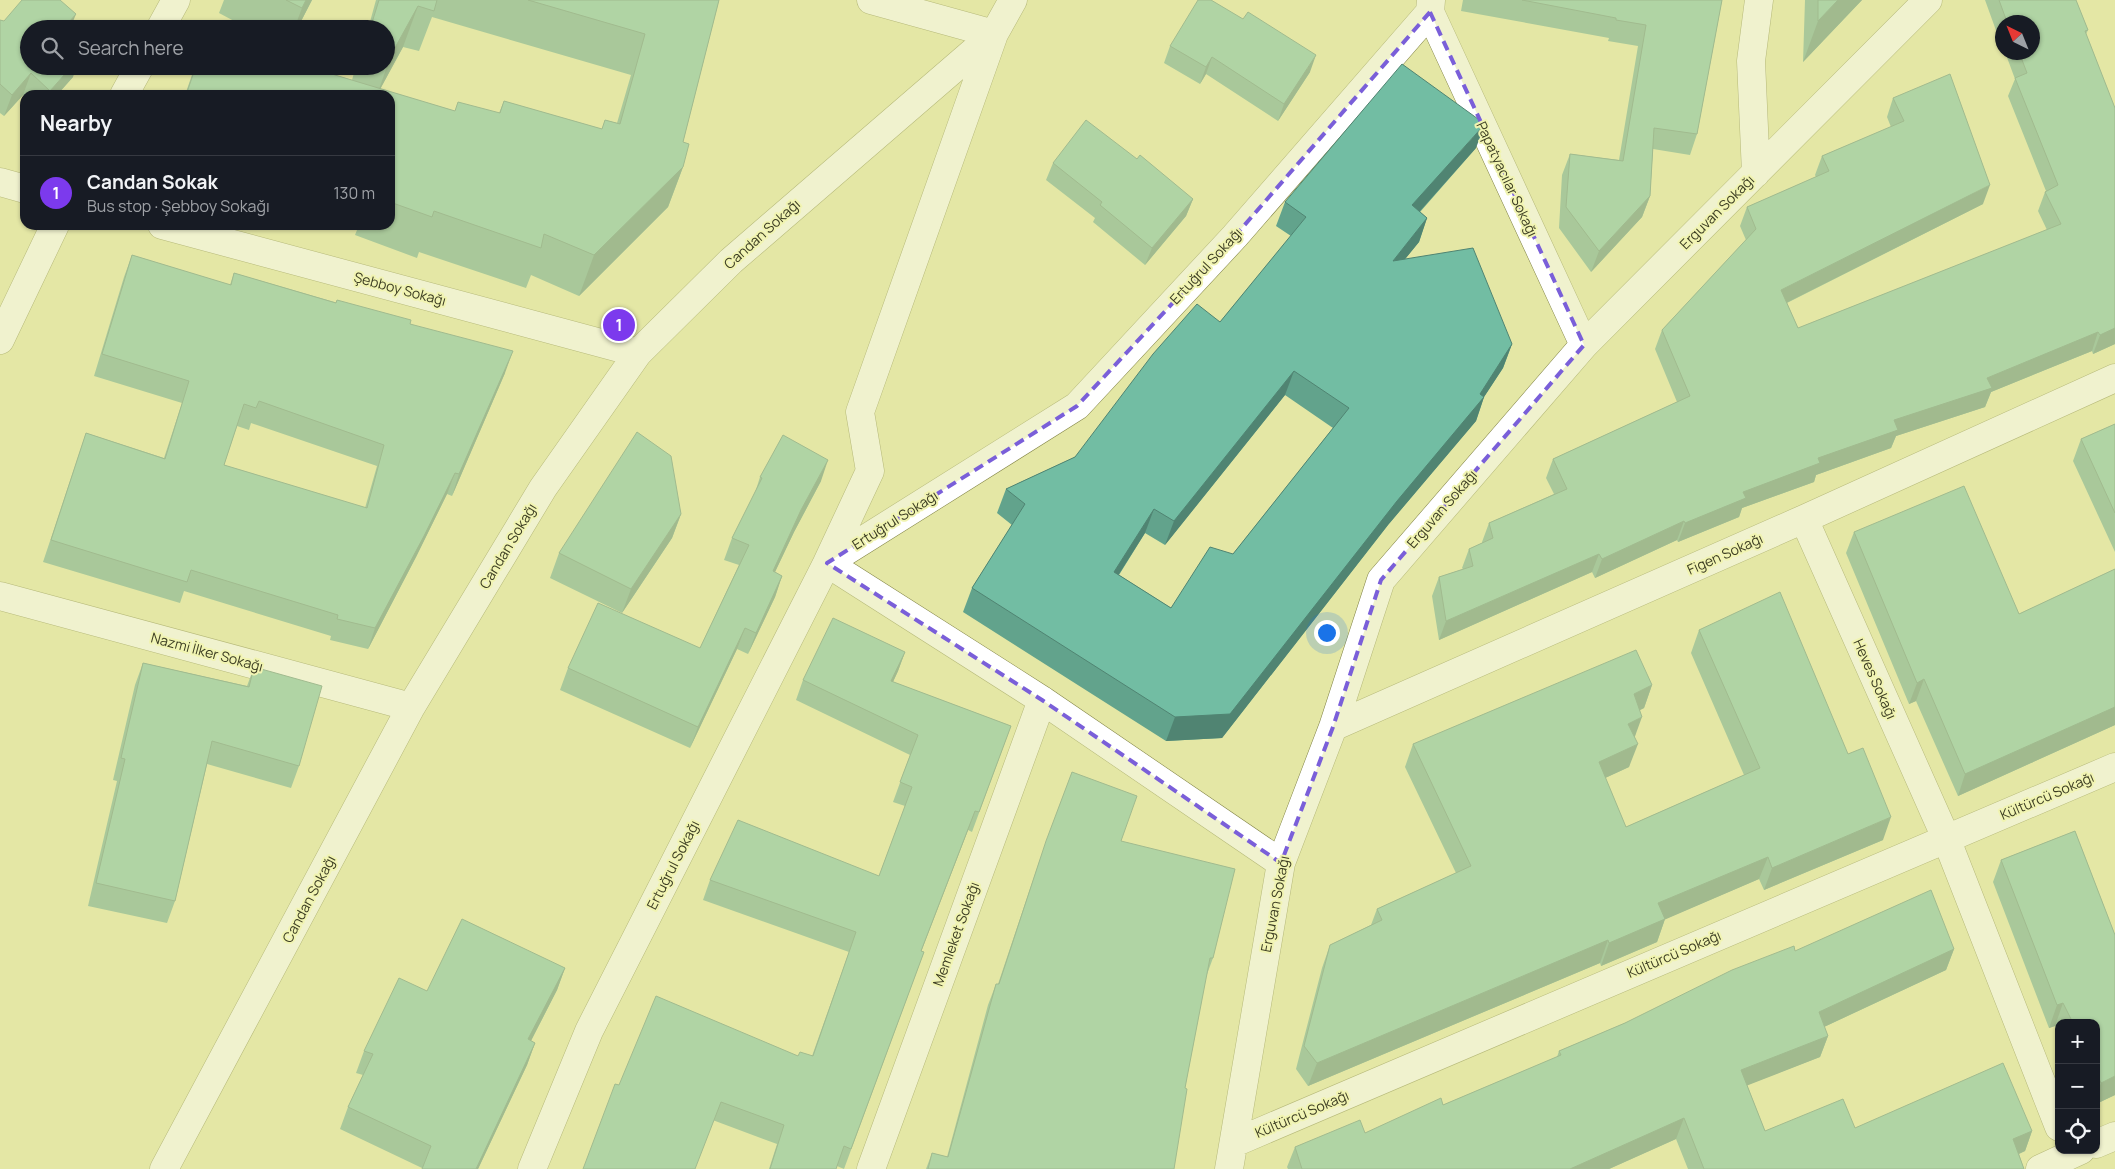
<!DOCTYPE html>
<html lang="en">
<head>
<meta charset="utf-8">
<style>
	:root { --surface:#171b24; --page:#20242c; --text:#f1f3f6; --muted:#9ea1a6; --line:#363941; --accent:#7c3aed }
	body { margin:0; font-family:Manrope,sans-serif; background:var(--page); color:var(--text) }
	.controls { position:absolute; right:15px; bottom:15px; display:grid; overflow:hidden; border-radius:10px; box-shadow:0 1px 4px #0004 }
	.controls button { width:45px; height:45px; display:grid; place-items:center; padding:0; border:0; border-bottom:1px solid var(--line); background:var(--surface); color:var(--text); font:25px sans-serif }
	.compass { position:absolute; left:1995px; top:15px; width:45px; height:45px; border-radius:50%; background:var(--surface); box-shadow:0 1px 4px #0004; rotate:317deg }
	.you { position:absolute; left:1326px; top:632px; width:18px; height:18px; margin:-12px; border:4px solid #fff; border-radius:50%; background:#1a73e8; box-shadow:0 0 0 8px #1a73e833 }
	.badge { display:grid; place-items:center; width:32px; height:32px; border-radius:50%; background:var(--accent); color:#fff; font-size:16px; font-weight:700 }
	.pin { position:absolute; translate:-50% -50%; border:2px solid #fff; box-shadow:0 1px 5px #0006 }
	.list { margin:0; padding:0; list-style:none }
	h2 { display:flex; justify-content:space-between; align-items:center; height:65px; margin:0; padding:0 20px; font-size:21px }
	h2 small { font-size:16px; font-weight:400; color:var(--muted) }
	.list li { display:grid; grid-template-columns:32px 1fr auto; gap:15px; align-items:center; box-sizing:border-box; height:75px; padding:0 20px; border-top:1px solid var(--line) }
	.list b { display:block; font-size:19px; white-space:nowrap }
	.list p { margin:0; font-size:16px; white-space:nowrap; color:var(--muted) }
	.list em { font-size:16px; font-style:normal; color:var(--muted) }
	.icon { flex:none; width:28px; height:28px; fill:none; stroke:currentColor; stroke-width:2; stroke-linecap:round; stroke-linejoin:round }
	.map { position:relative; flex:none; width:2115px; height:1169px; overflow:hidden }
	.search { position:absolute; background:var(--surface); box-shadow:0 1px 4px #0004; left:20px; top:20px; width:375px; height:55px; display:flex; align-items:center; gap:12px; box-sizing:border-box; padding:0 18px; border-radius:28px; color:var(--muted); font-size:19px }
	.panel { position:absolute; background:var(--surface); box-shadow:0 1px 4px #0004; left:20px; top:90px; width:375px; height:140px; border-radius:15px }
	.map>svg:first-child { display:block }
</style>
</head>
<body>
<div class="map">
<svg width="2115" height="1169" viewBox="0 0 2115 1169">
	<rect width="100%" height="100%" fill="#e4e7a5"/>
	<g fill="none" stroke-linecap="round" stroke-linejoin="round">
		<g stroke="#818345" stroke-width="29">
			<path id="street" d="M 871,0 L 994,34 L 860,412 L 870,471 L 827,563 L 1042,700 L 1281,863
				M 1430,12 L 1584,345
				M 160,29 L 176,0
				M 124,95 L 140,66
				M 1756,173 L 1751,61 L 1759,0
				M 0,182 L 25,189
				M 162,225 L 638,353
				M 0,340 L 55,225
				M 1804,519 L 1946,838 L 2059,1127
				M 0,596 L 411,707
				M 1333,727 L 1804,519 L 2115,378
				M 1234,1143 L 2115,767
				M 2096,1144 L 2115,1136
				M 164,1169 L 411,707 L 543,488 L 638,353 L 731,261 L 994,34 L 1013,0
				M 532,1169 L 589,1031 L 827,563 L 1077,406 L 1235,236 L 1430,12 L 1431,0
				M 871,1169 L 1042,700
				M 1229,1169 L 1281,863 L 1333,727 L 1381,580 L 1584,345 L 1928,0
				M 2040,1169 L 2081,1150"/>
		</g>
		<use href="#street" stroke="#fff" stroke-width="28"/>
	</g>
	<path fill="#62a38c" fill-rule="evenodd" d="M 224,0 L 312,0 L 297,29 L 249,29 L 219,13 Z
		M 376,0 L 719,0 L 683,142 L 683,167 L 668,207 L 579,296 L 531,275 L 526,288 L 419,252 L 417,258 L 355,235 L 357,230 L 339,225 L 390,225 L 390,95 L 185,95 L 195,66 L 305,66 L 352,80 L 356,66 L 386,66 L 386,29 L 368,29 ZM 432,17 L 631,75 L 617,123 L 605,120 L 602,129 L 504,101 L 499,113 L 455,111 L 380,89 L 403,47 L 419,51 Z
		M 1463,0 L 1722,0 L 1697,134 L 1690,155 L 1653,149 L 1650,196 L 1642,217 L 1591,272 L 1559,228 L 1562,175 L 1570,154 L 1619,160 L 1638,46 L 1608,41 L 1609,38 L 1461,11 Z
		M 1805,0 L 1862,0 L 1803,62 Z
		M 1985,0 L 2076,0 L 2088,30 L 2086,34 L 2115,108 L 2115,344 L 2093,354 L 2092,351 L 1991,392 L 1985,407 L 1896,436 L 1891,448 L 1816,475 L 1814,482 L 1742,508 L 1739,517 L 1678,542 L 1677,540 L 1595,578 L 1592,572 L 1439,640 L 1432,596 L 1439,577 L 1463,569 L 1462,568 L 1469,549 L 1482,543 L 1482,542 L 1489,523 L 1554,494 L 1546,478 L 1553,459 L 1677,402 L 1655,349 L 1662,330 L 1746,240 L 1740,226 L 1747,207 L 1816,177 L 1815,175 L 1822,156 L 1891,127 L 1887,117 L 1893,98 L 1983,204 L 1787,303 L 1798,328 L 2047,230 L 2038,211 L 2045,192 L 2046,191 L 2008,96 L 2015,79 L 2005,52 L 2032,52 L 2032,22 L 2002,22 L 2002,47 Z
		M 1243,19 L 1310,72 L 1278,121 L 1206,74 L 1200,84 L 1164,63 L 1170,46 Z
		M 0,20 L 29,29 L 73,77 L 57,95 L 25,95 L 25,97 L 23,95 L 4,116 L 0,113 Z
		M 1476,148 L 1420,212 L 1427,218 L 1419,242 L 1405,259 L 1512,344 L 1503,368 L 1484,397 L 1476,421 L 1388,525 L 1222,738 L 1166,741 L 963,612 L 972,588 L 1012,525 L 997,513 L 1006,489 L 1075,457 L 1220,322 L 1291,236 L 1276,226 L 1285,202 ZM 1285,395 L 1333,428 L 1233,554 L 1171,608 L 1119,575 L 1145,533 L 1165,545 Z
		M 1137,159 L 1193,199 L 1186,216 L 1145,265 L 1093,222 L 1095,218 L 1046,180 L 1053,163 Z
		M 132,255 L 230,285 L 234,273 L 410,324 L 505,373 L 452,496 L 447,494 L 416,557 L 368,649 L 330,640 L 331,636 L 184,591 L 180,603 L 43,562 L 86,433 L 164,458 L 182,403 L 94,376 L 124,277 ZM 251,423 L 377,466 L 365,508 L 224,465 L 237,426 L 249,430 Z
		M 2115,424 L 2115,552 L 2073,461 L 2081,439 Z
		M 760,477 L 821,481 L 794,532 L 775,572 L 782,576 L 775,597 L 748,654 L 737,649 L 690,748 L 560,690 L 568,668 L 700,648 L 739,565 L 724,560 L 732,538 L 755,493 Z
		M 681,514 L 672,538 L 622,613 L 550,578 L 559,553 Z
		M 1854,532 L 2019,614 L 2115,569 L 2115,725 L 1958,796 L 1916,701 L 1909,704 L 1846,553 Z
		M 1699,630 L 1883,840 L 1764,890 L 1759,879 L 1665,919 L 1657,942 L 1601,966 L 1600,963 L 1308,1086 L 1296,1069 L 1322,968 L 1330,945 L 1371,925 L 1377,909 L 1456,873 L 1405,767 L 1413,744 L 1652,685 L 1644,708 L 1640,710 L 1629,767 L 1605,778 L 1626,827 L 1744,775 L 1691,653 Z
		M 905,652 L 898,671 L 893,682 L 1011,726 L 972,832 L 968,830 L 921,951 L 924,952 L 844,1169 L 837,1166 L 836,1169 L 769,1169 L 777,1144 L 619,1085 L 798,1056 L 812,1056 L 849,952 L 703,900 L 710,880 L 879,876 L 905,806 L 893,802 L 910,755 L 796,700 L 803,680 Z
		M 143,663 L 247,686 L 254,667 L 299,766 L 291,788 L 207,764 L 175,901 L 167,923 L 88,906 L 117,781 L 113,780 L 135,685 Z
		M 1072,772 L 1121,841 L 1213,958 L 1206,977 L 1185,1088 L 1174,1169 L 926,1169 L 932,1153 L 947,1157 L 988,1005 L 996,984 L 998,984 L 1039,862 Z
		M 2075,831 L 2115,935 L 2115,1095 L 2096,1104 L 2096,1023 L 2059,1023 L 2059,1034 L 2055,1026 L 2049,1028 L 1993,882 L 2001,860 Z
		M 1954,949 L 1946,970 L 1824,1027 L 1828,1036 L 1820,1057 L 1747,1085 L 1765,1131 L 1855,1128 L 2032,1131 L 2025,1151 L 2019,1154 L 2024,1169 L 1688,1169 L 1676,1139 L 1609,1169 L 1288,1169 L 1287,1167 L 1295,1147 L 1365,1133 L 1443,1105 L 1557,1057 L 1559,1051 L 1795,951 Z
		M 565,968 L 557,990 L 531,1041 L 535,1043 L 527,1065 L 478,1169 L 422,1169 L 422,1168 L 340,1129 L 348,1107 L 363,1075 L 356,1073 L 364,1051 L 427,991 Z"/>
	<path fill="#508472" d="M 306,0 L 312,0 L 297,29 L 294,29 L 302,8 Z
		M 1838,0 L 1862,0 L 1803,62 L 1818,21 Z
		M 418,6 L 403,47 L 377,95 L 391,55 Z
		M 76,14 L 70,29 L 63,29 Z
		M 1316,55 L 1310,72 L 1278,121 L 1284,104 Z
		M 1212,57 L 1206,74 L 1200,84 L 1206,67 Z
		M 72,66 L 77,66 L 73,77 L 57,95 L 48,95 L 50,91 Z
		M 31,73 L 23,95 L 4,116 L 12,95 Z
		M 1485,124 L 1476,148 L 1403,230 L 1412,205 Z
		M 683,167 L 668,207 L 579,296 L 594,255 Z
		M 1990,185 L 1983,204 L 1774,309 L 1781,290 Z
		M 1650,196 L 1642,217 L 1591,272 L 1599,251 Z
		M 1193,199 L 1186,216 L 1145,265 L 1152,248 Z
		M 1427,218 L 1419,242 L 1384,285 L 1393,261 Z
		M 2115,328 L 2115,344 L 2093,354 L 2100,335 Z
		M 2098,332 L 2092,351 L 1991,392 L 1985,407 L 1896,436 L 1891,448 L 1816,475 L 1814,482 L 1742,508 L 1739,517 L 1678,542 L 1685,523 L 1743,492 L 1818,458 L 1894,420 L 1987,378 Z
		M 1512,344 L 1503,368 L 1484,397 L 1476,421 L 1388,525 L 1222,738 L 1166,741 L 1175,717 L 1480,394 Z
		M 513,351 L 505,373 L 452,496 L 459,474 Z
		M 1294,371 L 1285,395 L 1165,545 L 1174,521 Z
		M 828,460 L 821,481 L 794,532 L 765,593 L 773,571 L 801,510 Z
		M 455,473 L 447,494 L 416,557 L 368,649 L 375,628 Z
		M 1154,509 L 1145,533 L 1105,596 L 1114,572 Z
		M 681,514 L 672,538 L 622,613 L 631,589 Z
		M 1684,521 L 1677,540 L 1595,578 L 1602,559 Z
		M 1599,554 L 1592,572 L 1439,640 L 1446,621 Z
		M 782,576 L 775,597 L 748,654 L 756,633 Z
		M 745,628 L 737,649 L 690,748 L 698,727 Z
		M 905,652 L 898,671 L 884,701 L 891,681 Z
		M 1924,679 L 1916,701 L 1909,704 L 1917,683 Z
		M 1652,685 L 1644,708 L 1626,717 L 1634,694 Z
		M 2115,707 L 2115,725 L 1958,796 L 1965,774 Z
		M 1642,717 L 1634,739 L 1628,724 Z
		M 1638,744 L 1629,767 L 1590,785 L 1599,762 Z
		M 975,811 L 968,830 L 914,970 L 921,951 Z
		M 1891,817 L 1883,840 L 1764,890 L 1772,868 Z
		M 1768,857 L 1759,879 L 1650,926 L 1658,903 Z
		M 1665,919 L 1657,942 L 1601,966 L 1609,943 Z
		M 1608,940 L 1600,963 L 1308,1086 L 1317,1063 Z
		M 1954,949 L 1946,970 L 1811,1033 L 1819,1012 Z
		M 565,968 L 557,990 L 520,1062 L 528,1039 Z
		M 2063,1003 L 2055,1026 L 2049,1028 L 2057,1005 Z
		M 1828,1036 L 1820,1057 L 1733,1091 L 1741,1070 Z
		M 535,1043 L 527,1065 L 478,1169 L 476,1169 Z
		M 2115,1076 L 2115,1095 L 2096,1104 L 2096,1095 L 2101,1083 Z
		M 1684,1118 L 1676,1139 L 1609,1169 L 1570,1169 Z
		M 2032,1131 L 2025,1151 L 2005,1160 L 2013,1139 Z"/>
	<path fill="#72bda3" stroke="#508472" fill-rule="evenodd" d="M 22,0 L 60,0 L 76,14 L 63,29 L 29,29 L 29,66 L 72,66 L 50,91 L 31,73 L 12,95 L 0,84 L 0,20 L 4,21 Z
		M 286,0 L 306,0 L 302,8 Z
		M 379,0 L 437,0 L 434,11 L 418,6 L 391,55 L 386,52 L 386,29 L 370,29 Z
		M 528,0 L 719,0 L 683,142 L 689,144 L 683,167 L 594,255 L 544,234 L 541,248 L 434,211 L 432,217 L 390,202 L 390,95 L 186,95 L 196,66 L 305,66 L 455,111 L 458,102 L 500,113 L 504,101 L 602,129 L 605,120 L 620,124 L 645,34 Z
		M 1198,0 L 1211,0 L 1243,19 L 1248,12 L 1316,55 L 1284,104 L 1212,57 L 1206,67 L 1170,46 Z
		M 1522,0 L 1722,0 L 1697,134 L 1654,128 L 1650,196 L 1599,251 L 1566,207 L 1570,154 L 1623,161 L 1646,25 L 1616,20 L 1616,18 Z
		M 1818,0 L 1838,0 L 1818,21 Z
		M 1999,0 L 2076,0 L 2088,30 L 2085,31 L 2115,108 L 2115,328 L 2100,335 L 2098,332 L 1987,378 L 1992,388 L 1894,420 L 1898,430 L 1818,458 L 1820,463 L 1743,492 L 1746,498 L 1685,523 L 1684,521 L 1602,559 L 1599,554 L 1446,621 L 1439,577 L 1473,566 L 1469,549 L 1493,538 L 1489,523 L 1567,489 L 1553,459 L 1690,396 L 1662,330 L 1756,229 L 1747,207 L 1829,171 L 1822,156 L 1904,121 L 1893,98 L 1950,74 L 1990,185 L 1781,290 L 1798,328 L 2061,224 L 2045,192 L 2058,185 L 2015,78 L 2027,73 L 2019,52 L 2032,52 L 2032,22 L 2007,22 Z
		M 1402,64 L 1485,124 L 1412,205 L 1427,218 L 1393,261 L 1473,248 L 1512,344 L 1480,394 L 1484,397 L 1397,501 L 1230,714 L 1175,717 L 972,588 L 1025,504 L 1006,489 L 1075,457 L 1153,354 L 1197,304 L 1220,322 L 1306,217 L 1285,202 ZM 1294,371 L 1349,408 L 1233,554 L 1210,547 L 1171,608 L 1114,572 L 1154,509 L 1174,521 Z
		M 1086,120 L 1137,159 L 1140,155 L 1193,199 L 1152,248 L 1100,205 L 1102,202 L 1053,163 Z
		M 132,255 L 231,285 L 234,273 L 336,303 L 337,300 L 411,320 L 410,324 L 513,351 L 459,474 L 455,473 L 424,536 L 375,628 L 337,619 L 338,615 L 191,570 L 187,582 L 51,540 L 86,433 L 165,459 L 189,381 L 102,354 ZM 259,401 L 384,445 L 367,508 L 224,465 L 244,404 L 256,408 Z
		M 2115,424 L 2115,513 L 2081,439 Z
		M 637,432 L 671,456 L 681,514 L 631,589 L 559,553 Z
		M 783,435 L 828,460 L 801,510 L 773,571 L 782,576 L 756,633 L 745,628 L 698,727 L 568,668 L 598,603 L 700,648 L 749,545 L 732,538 L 762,478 L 760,477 Z
		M 1964,486 L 2019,614 L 2115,569 L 2115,707 L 1965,774 L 1924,679 L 1917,683 L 1854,532 Z
		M 1780,592 L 1848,754 L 1863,748 L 1891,817 L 1772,868 L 1768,857 L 1658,903 L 1665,919 L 1609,943 L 1608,940 L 1317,1063 L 1304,1046 L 1330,945 L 1382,920 L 1377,909 L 1471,866 L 1413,744 L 1636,650 L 1652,685 L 1634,694 L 1642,717 L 1628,724 L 1638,744 L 1599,762 L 1626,827 L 1760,768 L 1699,630 Z
		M 833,618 L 905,652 L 891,681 L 1011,726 L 979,812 L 975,811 L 921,951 L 924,952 L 851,1149 L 844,1146 L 836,1169 L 770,1169 L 784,1125 L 721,1102 L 695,1169 L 583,1169 L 615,1084 L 619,1085 L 656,996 L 798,1056 L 800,1052 L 813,1056 L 856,932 L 710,880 L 738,820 L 879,876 L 912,787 L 900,782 L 918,735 L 803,680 Z
		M 143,663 L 249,687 L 254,667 L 322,686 L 299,766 L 212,741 L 175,901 L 96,883 L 125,759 L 121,758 Z
		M 1072,772 L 1137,796 L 1121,841 L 1235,869 L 1213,958 L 1210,958 L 1185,1088 L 1187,1089 L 1174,1169 L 928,1169 L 932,1153 L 948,1157 L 996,984 L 999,984 L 1046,841 Z
		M 2075,831 L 2115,935 L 2115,1076 L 2101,1083 L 2096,1073 L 2096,1023 L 2073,1023 L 2063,1003 L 2057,1005 L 2001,860 Z
		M 1931,890 L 1954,949 L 1819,1012 L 1828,1036 L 1741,1070 L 1765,1131 L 1843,1099 L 1855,1128 L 2003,1063 L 2032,1131 L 2013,1139 L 2024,1169 L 1704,1169 L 1684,1118 L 1570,1169 L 1302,1169 L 1295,1147 L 1360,1120 L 1365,1133 L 1441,1098 L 1443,1105 L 1561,1055 L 1559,1051 L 1625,1023 L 1732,970 L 1794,946 L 1795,951 Z
		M 462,919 L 565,968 L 528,1039 L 535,1043 L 476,1169 L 422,1169 L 431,1146 L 348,1107 L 373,1054 L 364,1051 L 399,978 L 427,991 Z"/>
	<path d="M0 0H2115V1169H0ZM 1430,12 L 1584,345 L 1381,580 L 1333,727 L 1281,863 L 1042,700 L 827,563 L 1077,406 L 1235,236 Z" fill="#e4e7a5" fill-opacity=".55" fill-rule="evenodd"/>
	<path fill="none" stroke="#7a5fd9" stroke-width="4" stroke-dasharray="10 6" stroke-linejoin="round" d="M 1430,12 L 1584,345 L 1381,580 L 1333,727 L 1281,863 L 1042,700 L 827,563 L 1077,406 L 1235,236 Z"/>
	<g text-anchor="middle" stroke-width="4" stroke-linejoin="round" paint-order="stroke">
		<g font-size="14" fill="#3d3e23" stroke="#f1f4b2">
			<text transform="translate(1507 179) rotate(65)" y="5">Papatyacılar Sokağı</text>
			<text transform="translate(1717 212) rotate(-45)" y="5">Erguvan Sokağı</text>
			<text transform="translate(762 234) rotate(-42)" y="5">Candan Sokağı</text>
			<text transform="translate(1206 266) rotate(-47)" y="5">Ertuğrul Sokağı</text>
			<text transform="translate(400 289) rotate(15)" y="5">Şebboy Sokağı</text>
			<text transform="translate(1442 509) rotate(-49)" y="5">Erguvan Sokağı</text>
			<text transform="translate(895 520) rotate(-32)" y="5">Ertuğrul Sokağı</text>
			<text transform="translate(508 546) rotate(-59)" y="5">Candan Sokağı</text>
			<text transform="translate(1725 554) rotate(-24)" y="5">Figen Sokağı</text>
			<text transform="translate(207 652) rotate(15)" y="5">Nazmi İlker Sokağı</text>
			<text transform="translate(1875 679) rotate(66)" y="5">Heves Sokağı</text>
			<text transform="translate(2047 796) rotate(-23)" y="5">Kültürcü Sokağı</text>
			<text transform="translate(673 865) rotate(-63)" y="5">Ertuğrul Sokağı</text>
			<text transform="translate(309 899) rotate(-62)" y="5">Candan Sokağı</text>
			<text transform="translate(1275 904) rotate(-79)" y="5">Erguvan Sokağı</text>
			<text transform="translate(956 934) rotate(-70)" y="5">Memleket Sokağı</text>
			<text transform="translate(1674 954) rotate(-23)" y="5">Kültürcü Sokağı</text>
			<text transform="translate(1302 1114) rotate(-23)" y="5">Kültürcü Sokağı</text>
		</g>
	</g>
</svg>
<div class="controls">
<button>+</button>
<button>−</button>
<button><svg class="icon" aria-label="locate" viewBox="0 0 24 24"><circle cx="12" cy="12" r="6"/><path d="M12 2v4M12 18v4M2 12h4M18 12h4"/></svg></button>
</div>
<svg class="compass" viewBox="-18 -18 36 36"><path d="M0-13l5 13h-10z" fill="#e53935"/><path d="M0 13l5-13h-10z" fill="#9ea1a6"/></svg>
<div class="you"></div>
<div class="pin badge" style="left:619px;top:325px">1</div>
<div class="search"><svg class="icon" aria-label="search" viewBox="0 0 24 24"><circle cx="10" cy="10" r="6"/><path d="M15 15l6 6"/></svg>Search here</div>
<section class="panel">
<h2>Nearby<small></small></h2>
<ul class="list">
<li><span class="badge">1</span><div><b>Candan Sokak</b><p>Bus stop · Şebboy Sokağı</p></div><em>130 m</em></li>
</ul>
</section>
</div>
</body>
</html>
